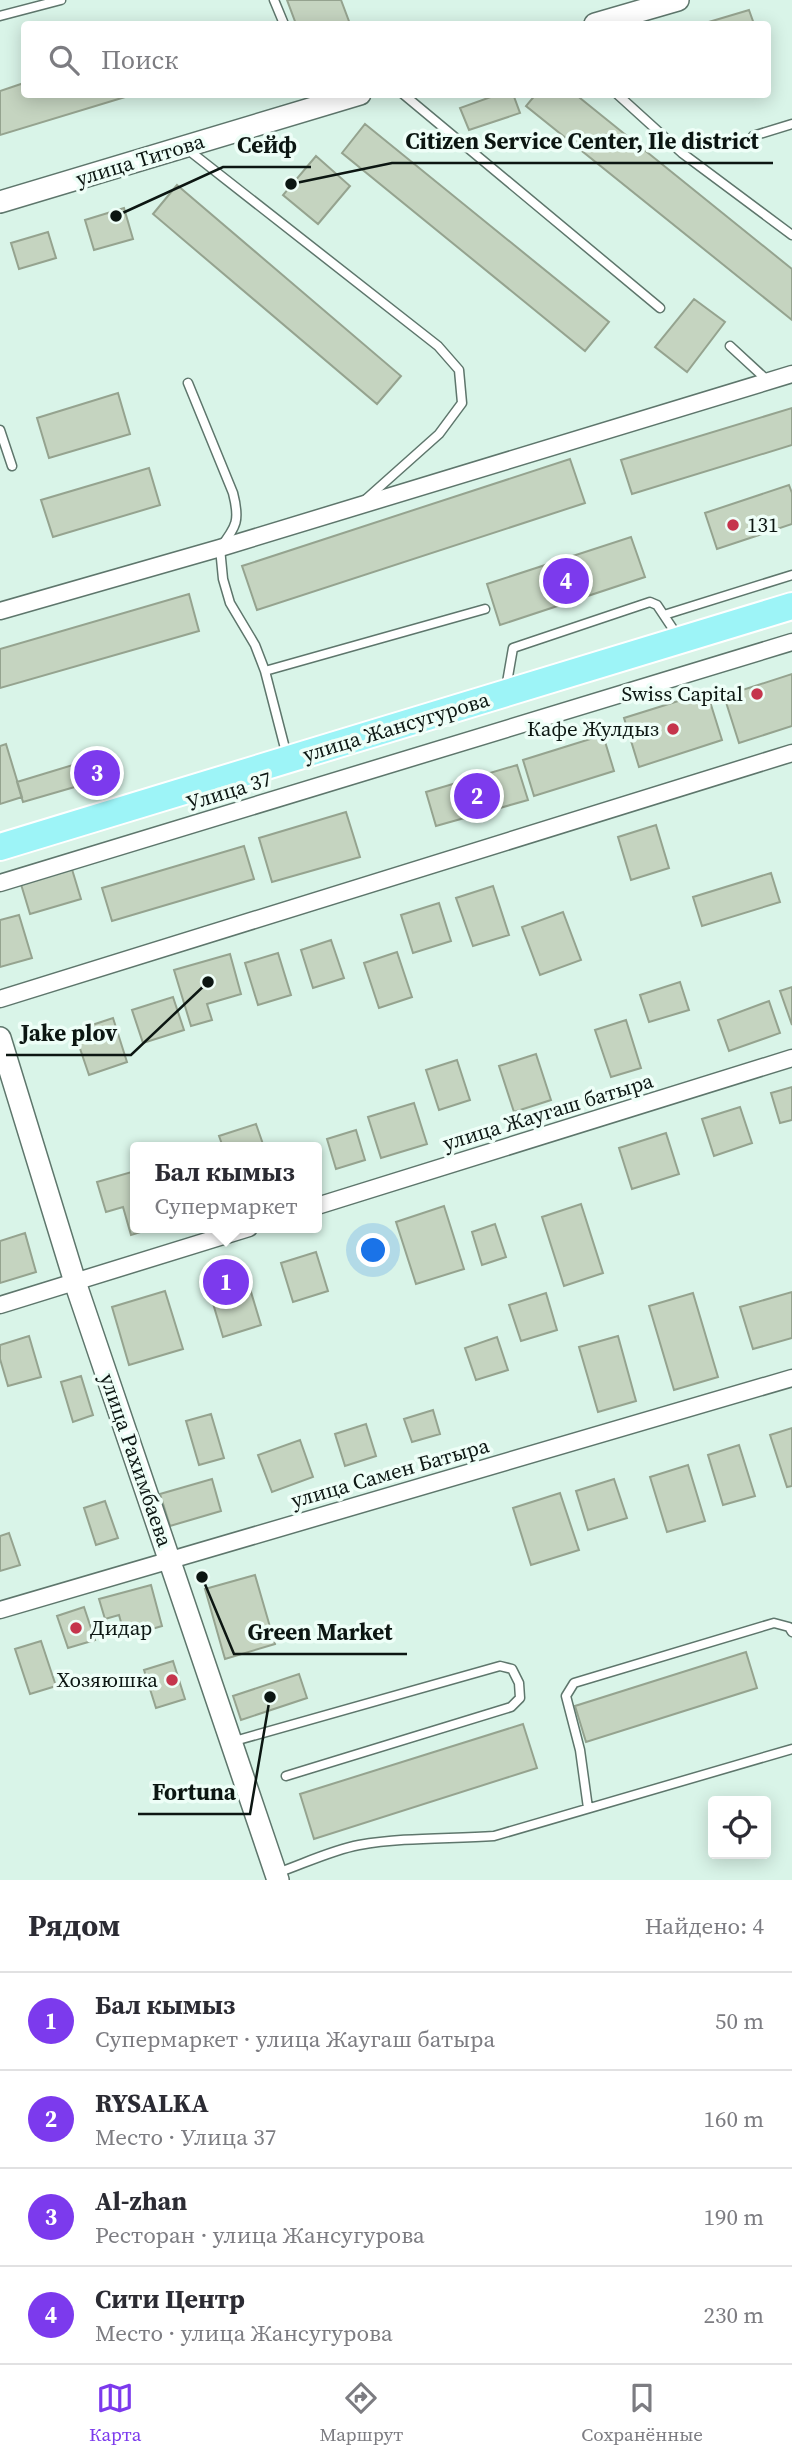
<!DOCTYPE html>
<html lang="ru">
<head>
<meta charset="utf-8">
<style>
	:root { --surface:#fff; --page:#f2f2f3; --text:#2b2b33; --muted:#7c7c81; --line:#e1e1e2; --accent:#7c3aed }
	body { margin:0; font-family:"Source Serif 4",serif; background:var(--page); color:var(--text) }
	.controls { position:absolute; right:21px; bottom:21px; display:grid; overflow:hidden; border-radius:7px; box-shadow:0 4px 18px #0003 }
	.controls button { width:63px; height:63px; display:grid; place-items:center; padding:0; border:0; border-bottom:2px solid var(--line); background:var(--surface); color:var(--text); font:35px sans-serif }
	.you { position:absolute; left:374px; top:1251px; width:24px; height:24px; margin:-18px; border:5px solid #fff; border-radius:50%; background:#1a73e8; box-shadow:0 0 0 10px #1a73e833 }
	.badge { display:grid; place-items:center; width:46px; height:46px; border-radius:50%; background:var(--accent); color:#fff; font-size:23px; font-weight:700 }
	.pin { position:absolute; translate:-50% -50%; border:4px solid #fff; box-shadow:0 2px 7px #0006 }
	.popup { position:absolute; left:130px; top:1142px; width:192px; height:91px; box-sizing:border-box; display:grid; place-content:center; border-radius:7px; background:var(--surface); filter:drop-shadow(0 2px 5px #0005); font-size:23px; white-space:nowrap; color:var(--muted) }
	.popup b { font-size:26px; color:var(--text) }
	.popup::after { content:''; position:absolute; left:50%; top:100%; margin-left:-14px; border:14px solid transparent; border-top-color:var(--surface) }
	.list { margin:0; padding:0; list-style:none }
	h2 { display:flex; justify-content:space-between; align-items:center; height:91px; margin:0; padding:0 28px; font-size:30px }
	h2 small { font-size:23px; font-weight:400; color:var(--muted) }
	.list li { display:grid; grid-template-columns:46px 1fr auto; gap:21px; align-items:center; box-sizing:border-box; height:98px; padding:0 28px; border-top:2px solid var(--line) }
	.list b { display:block; font-size:26px; white-space:nowrap }
	.list p { margin:0; font-size:23px; white-space:nowrap; color:var(--muted) }
	.list em { font-size:23px; font-style:normal; color:var(--muted) }
	.icon { flex:none; width:38px; height:38px; fill:none; stroke:currentColor; stroke-width:2; stroke-linecap:round; stroke-linejoin:round }
	.map { position:relative; flex:none; width:792px; height:1880px; overflow:hidden }
	.search { position:absolute; background:var(--surface); box-shadow:0 4px 18px #0003; left:21px; right:21px; top:21px; height:77px; display:flex; align-items:center; gap:18px; box-sizing:border-box; padding:0 24px; border-radius:7px; color:var(--muted); font-size:26px }
	.sheet { height:483px; background:var(--surface) }
	nav { display:flex; justify-content:space-around; align-items:center; box-sizing:border-box; height:98px; border-top:2px solid var(--line); background:var(--surface); font-size:19px; color:var(--muted) }
	nav a { display:grid; justify-items:center; gap:4px }
	nav .on { color:var(--accent) }
	.map>svg:first-child { display:block }
</style>
</head>
<body>
<div class="map">
<svg width="792" height="1880" viewBox="0 0 792 1880">
	<rect width="100%" height="100%" fill="#d9f4e8"/>
	<path fill="#c5d4c0" stroke="#95a38f" stroke-width="2" d="M 287,0 L 341,0 L 350,24 L 296,24 Z
		M 749,10 L 754,24 L 702,24 Z
		M 24,83 L 24,94 L 135,94 L 0,135 L 0,91 Z
		M 499,94 L 513,94 L 520,113 L 469,130 L 460,108 Z
		M 536,94 L 575,94 L 792,269 L 792,320 L 526,106 Z
		M 365,124 L 609,322 L 585,351 L 342,153 Z
		M 316,156 L 350,186 L 318,224 L 283,195 Z
		M 177,185 L 401,376 L 377,404 L 153,214 Z
		M 124,208 L 133,239 L 94,250 L 85,220 Z
		M 48,232 L 56,258 L 19,269 L 11,243 Z
		M 694,299 L 725,322 L 687,372 L 655,347 Z
		M 118,393 L 130,434 L 49,458 L 37,418 Z
		M 792,408 L 792,445 L 632,494 L 621,460 Z
		M 570,459 L 585,503 L 257,610 L 242,566 Z
		M 149,468 L 160,505 L 53,537 L 41,500 Z
		M 789,485 L 792,493 L 792,524 L 717,549 L 705,513 Z
		M 631,537 L 645,577 L 500,625 L 487,584 Z
		M 189,594 L 199,631 L 0,688 L 0,649 Z
		M 792,674 L 792,726 L 739,743 L 724,696 Z
		M 707,692 L 722,740 L 639,767 L 624,718 Z
		M 603,735 L 614,771 L 534,796 L 523,760 Z
		M 6,744 L 22,797 L 0,804 L 0,746 Z
		M 109,754 L 116,775 L 23,802 L 17,782 Z
		M 517,765 L 528,800 L 436,826 L 426,792 Z
		M 346,812 L 360,857 L 272,882 L 259,838 Z
		M 656,825 L 669,868 L 631,880 L 618,837 Z
		M 244,846 L 254,879 L 112,921 L 102,888 Z
		M 71,866 L 81,899 L 30,914 L 20,881 Z
		M 771,873 L 780,902 L 702,926 L 693,897 Z
		M 493,886 L 509,935 L 473,946 L 456,898 Z
		M 439,903 L 451,941 L 413,953 L 401,915 Z
		M 563,912 L 581,960 L 540,975 L 522,927 Z
		M 19,915 L 32,958 L 0,967 L 0,920 Z
		M 331,940 L 344,978 L 313,988 L 301,950 Z
		M 397,952 L 412,997 L 379,1008 L 364,963 Z
		M 278,953 L 291,995 L 258,1005 L 245,963 Z
		M 230,954 L 241,994 L 207,1004 L 212,1020 L 191,1026 L 174,970 Z
		M 680,982 L 689,1010 L 649,1022 L 640,995 Z
		M 792,987 L 792,1025 L 780,991 Z
		M 173,997 L 184,1030 L 143,1043 L 132,1010 Z
		M 769,1001 L 780,1033 L 729,1051 L 718,1020 Z
		M 113,1018 L 127,1062 L 89,1075 L 74,1031 Z
		M 626,1020 L 641,1068 L 611,1077 L 595,1030 Z
		M 536,1054 L 551,1100 L 514,1112 L 499,1066 Z
		M 457,1060 L 470,1100 L 439,1110 L 426,1070 Z
		M 792,1087 L 792,1120 L 780,1123 L 771,1093 Z
		M 414,1103 L 427,1144 L 381,1158 L 368,1117 Z
		M 740,1107 L 752,1143 L 714,1156 L 702,1119 Z
		M 256,1124 L 264,1147 L 223,1147 L 219,1136 Z
		M 356,1130 L 365,1160 L 336,1169 L 327,1139 Z
		M 666,1133 L 679,1174 L 632,1189 L 619,1148 Z
		M 135,1171 L 135,1228 L 153,1228 L 131,1235 L 123,1207 L 106,1212 L 97,1182 Z
		M 581,1204 L 603,1273 L 564,1286 L 542,1217 Z
		M 444,1206 L 464,1269 L 416,1284 L 396,1222 Z
		M 495,1224 L 506,1257 L 482,1265 L 472,1232 Z
		M 25,1233 L 36,1272 L 0,1283 L 0,1241 Z
		M 316,1252 L 328,1291 L 293,1302 L 281,1263 Z
		M 244,1269 L 261,1325 L 223,1337 L 206,1280 Z
		M 165,1291 L 183,1349 L 129,1365 L 112,1307 Z
		M 792,1292 L 792,1338 L 753,1349 L 740,1307 Z
		M 546,1293 L 557,1330 L 521,1341 L 509,1305 Z
		M 693,1293 L 718,1377 L 674,1390 L 649,1306 Z
		M 29,1336 L 41,1377 L 8,1386 L 0,1359 L 0,1345 Z
		M 618,1336 L 636,1401 L 598,1412 L 579,1347 Z
		M 497,1337 L 508,1370 L 476,1380 L 465,1348 Z
		M 81,1376 L 93,1415 L 73,1422 L 61,1382 Z
		M 433,1410 L 440,1434 L 412,1442 L 404,1419 Z
		M 211,1414 L 224,1458 L 199,1465 L 186,1421 Z
		M 366,1424 L 376,1456 L 345,1466 L 335,1434 Z
		M 792,1428 L 792,1486 L 787,1487 L 770,1435 Z
		M 300,1440 L 313,1477 L 272,1492 L 258,1455 Z
		M 739,1445 L 755,1496 L 723,1505 L 708,1455 Z
		M 688,1465 L 705,1521 L 667,1532 L 650,1477 Z
		M 212,1479 L 221,1511 L 170,1526 L 160,1494 Z
		M 614,1479 L 627,1518 L 588,1530 L 576,1491 Z
		M 560,1493 L 579,1550 L 531,1565 L 513,1508 Z
		M 105,1501 L 118,1538 L 96,1545 L 84,1508 Z
		M 9,1533 L 20,1565 L 0,1571 L 0,1536 Z
		M 255,1575 L 275,1644 L 225,1659 L 205,1589 Z
		M 151,1585 L 162,1626 L 125,1637 L 119,1615 L 105,1619 L 99,1599 Z
		M 84,1607 L 95,1640 L 68,1648 L 57,1616 Z
		M 41,1641 L 56,1686 L 30,1694 L 15,1649 Z
		M 746,1652 L 757,1688 L 586,1742 L 575,1706 Z
		M 173,1661 L 185,1699 L 156,1708 L 144,1670 Z
		M 299,1674 L 307,1698 L 241,1720 L 233,1696 Z
		M 523,1724 L 537,1768 L 314,1839 L 300,1794 Z"/>
	<g fill="none" stroke-linecap="round" stroke-linejoin="round">
		<g stroke="#5e766c" stroke-width="11">
			<path id="service" d="M 274,0 L 284,24
				M 0,16 L 61,0
				M 403,94 L 660,308
				M 617,94 L 682,153 L 792,235
				M 753,136 L 792,124
				M 187,149 L 438,346 L 459,370 L 462,403 L 439,434 L 365,500
				M 730,346 L 768,381
				M 188,383 L 233,493 C 240,520 237,526 220,548 L 223,579 L 230,603 L 255,645 L 265,671 L 287,756
				M 0,430 L 12,466
				M 664,615 L 792,575
				M 265,671 L 485,609
				M 506,688 L 513,648 L 650,602 L 657,605 L 677,635
				M 231,1742 L 500,1666 L 512,1669 L 519,1683 L 520,1698 L 511,1707 L 286,1776
				M 588,1808 L 580,1750 L 566,1696 L 574,1683 L 774,1623 L 789,1627 L 792,1632
				M 277,1873 C 303,1864 332,1850 359,1845 C 404,1837 449,1839 494,1836 L 792,1749"/>
		</g>
		<g stroke="#5e766c" stroke-width="19">
			<path id="minor" d="M 0,611 L 220,548 L 792,374
				M 0,883 L 792,642
				M 0,999 L 792,753
				M 317,1206 L 792,1058
				M 0,1305 L 249,1228
				M 0,1610 L 792,1378"/>
		</g>
		<g stroke="#5e766c" stroke-width="24">
			<path id="tertiary" d="M 595,24 L 678,0
				M 0,202 L 360,94
				M 0,1038 L 75,1282 L 278,1880"/>
		</g>
		<g stroke="#fff" stroke-width="30">
			<path id="primary" d="M 0,847 L 792,606"/>
		</g>
		<use href="#service" stroke="#fff" stroke-width="8"/>
		<use href="#minor" stroke="#fff" stroke-width="16"/>
		<use href="#tertiary" stroke="#fff" stroke-width="21"/>
		<use href="#primary" stroke="#9df4f7" stroke-width="26"/>
	</g>
	<g fill="#c5354c" stroke="#eefef7" stroke-width="2.5">
		<circle cx="733" cy="525" r="7"/>
		<circle cx="757" cy="694" r="7"/>
		<circle cx="673" cy="729" r="7"/>
		<circle cx="76" cy="1628" r="7"/>
		<circle cx="172" cy="1680" r="7"/>
	</g>
	<g text-anchor="middle" stroke-width="7" stroke-linejoin="round" paint-order="stroke">
		<g font-size="21" fill="#0c1612" stroke="#eefef7">
			<text transform="translate(140 160) rotate(-17)" y="7">улица Титова</text>
			<text transform="translate(396 727) rotate(-17)" y="7">улица Жансугурова</text>
			<text transform="translate(229 791) rotate(-17)" y="7">Улица 37</text>
			<text transform="translate(548 1112) rotate(-17)" y="7">улица Жаугаш батыра</text>
			<text transform="translate(136 1460) rotate(71)" y="7">улица Рахимбаева</text>
			<text transform="translate(390 1473) rotate(-16)" y="7">улица Самен Батыра</text>
		</g>
		<g font-size="21" fill="#0c1612" stroke="#eefef7" text-anchor="end">
			<text x="747" y="532" text-anchor="start">131</text>
			<text x="743" y="701">Swiss Capital</text>
			<text x="659" y="736">Кафе Жулдыз</text>
			<text x="90" y="1635" text-anchor="start">Дидар</text>
			<text x="158" y="1687">Хозяюшка</text>
		</g>
	</g>
	<path fill="none" stroke="#0c1612" stroke-width="2.5" d="M291 184L392 163H773M116 216L223 167H311M208 982L131 1055H6M202 1577L234 1654H407M270 1697L250 1814H138"/>
	<g fill="#0c1612" stroke="#eefef7" stroke-width="2.5">
		<circle cx="291" cy="184" r="7"/>
		<circle cx="116" cy="216" r="7"/>
		<circle cx="208" cy="982" r="7"/>
		<circle cx="202" cy="1577" r="7"/>
		<circle cx="270" cy="1697" r="7"/>
	</g>
	<g font-size="23" text-anchor="middle" font-weight="bold" fill="#0c1612" stroke="#eefef7" stroke-width="7" stroke-linejoin="round" paint-order="stroke">
		<text x="582" y="149">Citizen Service Center, Ile district</text>
		<text x="267" y="153">Сейф</text>
		<text x="69" y="1041">Jake plov</text>
		<text x="320" y="1640">Green Market</text>
		<text x="194" y="1800">Fortuna</text>
	</g>
</svg>
<div class="controls">
<button><svg class="icon" aria-label="locate" viewBox="0 0 24 24"><circle cx="12" cy="12" r="6"/><path d="M12 2v4M12 18v4M2 12h4M18 12h4"/></svg></button>
</div>
<div class="you"></div>
<div class="pin badge" style="left:226px;top:1282px">1</div>
<div class="popup"><b>Бал кымыз</b>Супермаркет</div>
<div class="pin badge" style="left:477px;top:796px">2</div>
<div class="pin badge" style="left:97px;top:773px">3</div>
<div class="pin badge" style="left:566px;top:581px">4</div>
<div class="search"><svg class="icon" aria-label="search" viewBox="0 0 24 24"><circle cx="10" cy="10" r="6"/><path d="M15 15l6 6"/></svg>Поиск</div>
</div>
<section class="sheet">
<h2>Рядом<small>Найдено: 4</small></h2>
<ul class="list">
<li><span class="badge">1</span><div><b>Бал кымыз</b><p>Супермаркет · улица Жаугаш батыра</p></div><em>50 m</em></li>
<li><span class="badge">2</span><div><b>RYSALKA</b><p>Место · Улица 37</p></div><em>160 m</em></li>
<li><span class="badge">3</span><div><b>Al-zhan</b><p>Ресторан · улица Жансугурова</p></div><em>190 m</em></li>
<li><span class="badge">4</span><div><b>Сити Центр</b><p>Место · улица Жансугурова</p></div><em>230 m</em></li>
</ul>
</section>
<nav>
<a class="on"><svg class="icon" aria-label="map" viewBox="0 0 24 24"><path d="M3 6l6-2 6 2 6-2v14l-6 2-6-2-6 2zM9 4v14M15 6v14"/></svg>Карта</a>
<a><svg class="icon" aria-label="directions" viewBox="0 0 24 24"><path d="M12 3l9 9-9 9-9-9zM9 14v-3h6M13 9l2 2-2 2"/></svg>Маршрут</a>
<a><svg class="icon" aria-label="saved" viewBox="0 0 24 24"><path d="M7 4h10v16l-5-4-5 4z"/></svg>Сохранённые</a>
</nav>
</body>
</html>
